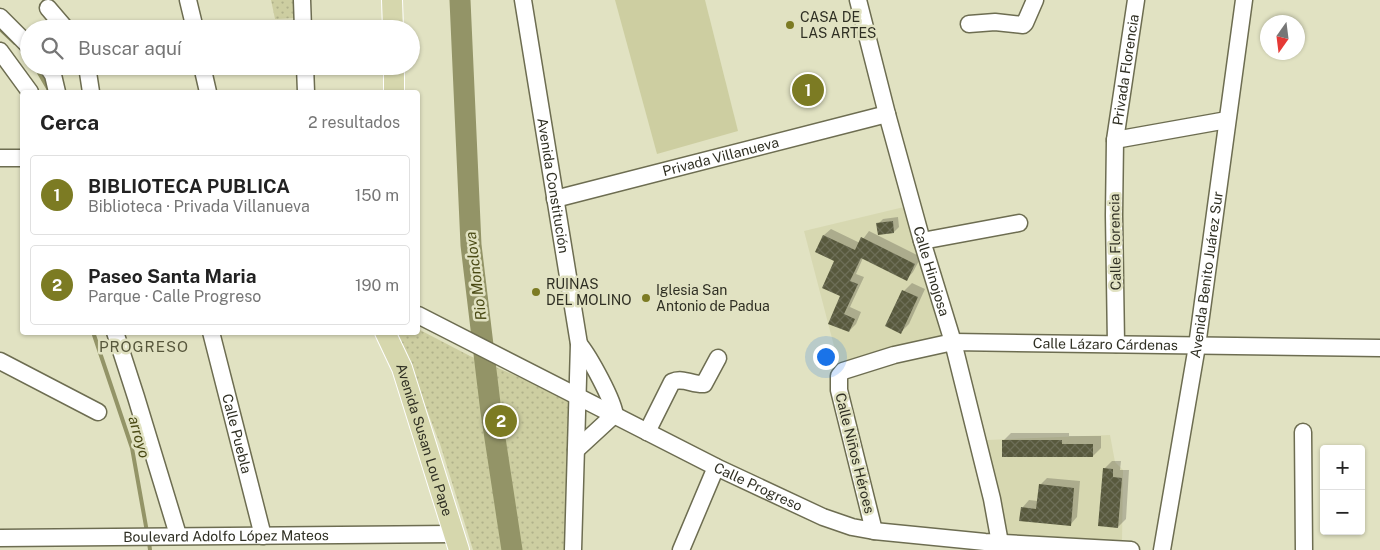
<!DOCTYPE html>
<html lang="es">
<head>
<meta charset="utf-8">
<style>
	:root { --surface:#fff; --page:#f2f2f2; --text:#222; --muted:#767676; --line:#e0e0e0; --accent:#7c7b23 }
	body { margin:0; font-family:"Public Sans",sans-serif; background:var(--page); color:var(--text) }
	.controls { position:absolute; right:15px; bottom:15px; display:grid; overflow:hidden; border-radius:5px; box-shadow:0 1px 4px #0004 }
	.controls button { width:45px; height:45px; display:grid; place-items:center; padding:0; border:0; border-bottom:1px solid var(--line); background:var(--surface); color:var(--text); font:25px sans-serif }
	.compass { position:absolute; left:1260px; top:15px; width:45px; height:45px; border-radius:50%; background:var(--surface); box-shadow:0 1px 4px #0004; rotate:194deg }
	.you { position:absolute; left:825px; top:356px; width:18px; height:18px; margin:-12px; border:4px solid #fff; border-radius:50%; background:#1a73e8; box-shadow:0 0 0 8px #1a73e833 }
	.badge { display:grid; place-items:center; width:32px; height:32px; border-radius:50%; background:var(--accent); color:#fff; font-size:16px; font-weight:700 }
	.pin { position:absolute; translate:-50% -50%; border:2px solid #fff; box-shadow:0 1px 5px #0006 }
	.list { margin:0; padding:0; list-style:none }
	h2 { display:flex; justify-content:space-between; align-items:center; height:65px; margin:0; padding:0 20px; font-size:21px }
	h2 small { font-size:16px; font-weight:400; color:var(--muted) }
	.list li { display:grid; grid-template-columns:32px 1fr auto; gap:15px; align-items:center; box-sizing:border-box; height:80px; margin:0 10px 10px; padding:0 10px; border:1px solid var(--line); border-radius:5px }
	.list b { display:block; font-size:19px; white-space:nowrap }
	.list p { margin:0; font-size:16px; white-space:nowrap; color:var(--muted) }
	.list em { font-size:16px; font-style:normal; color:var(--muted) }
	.icon { flex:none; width:28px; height:28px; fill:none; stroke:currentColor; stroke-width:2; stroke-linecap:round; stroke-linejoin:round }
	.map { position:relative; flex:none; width:1380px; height:550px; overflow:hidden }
	.search { position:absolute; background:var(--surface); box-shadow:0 1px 4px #0004; left:20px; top:20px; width:400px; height:55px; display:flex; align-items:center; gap:12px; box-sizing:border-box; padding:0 18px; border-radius:28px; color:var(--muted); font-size:19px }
	.panel { position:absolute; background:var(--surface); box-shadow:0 1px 4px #0004; left:20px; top:90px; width:400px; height:245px; border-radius:5px }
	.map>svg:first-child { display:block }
</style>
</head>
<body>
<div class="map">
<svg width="1380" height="550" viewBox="0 0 1380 550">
	<defs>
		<pattern id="park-dots" width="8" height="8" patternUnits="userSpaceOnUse" patternTransform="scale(1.25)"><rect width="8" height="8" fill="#cdcea1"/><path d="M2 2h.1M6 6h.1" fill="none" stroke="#b0b18a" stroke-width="1.8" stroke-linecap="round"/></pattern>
		<pattern id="building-cross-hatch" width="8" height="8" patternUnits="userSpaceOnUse" patternTransform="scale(1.25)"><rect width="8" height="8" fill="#58593d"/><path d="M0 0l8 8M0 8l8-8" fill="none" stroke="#6d6e57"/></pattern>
	</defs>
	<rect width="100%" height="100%" fill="#e1e2c2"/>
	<path fill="#d7d8b1" d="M 904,207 L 942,340 L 839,365 L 804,231 Z
		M 1110,435 L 1115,462 L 1123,470 L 1122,543 L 1003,537 L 987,440 Z"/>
	<path fill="url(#park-dots)" d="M 271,0 L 295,0 L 296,18 L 275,19 Z
		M 418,329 L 470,356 L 570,399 L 569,550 L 473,550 L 440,444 L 397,333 L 418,332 Z"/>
	<path fill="#cdcea1" d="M 615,0 L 705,0 L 738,131 L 657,154 Z"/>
	<path fill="#0003" d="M 898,217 L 899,227 L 894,232 L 878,224 L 883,219 Z
		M 831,229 L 860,243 L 869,231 L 921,257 L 913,272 L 907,279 L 863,258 L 856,274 L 864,277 L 850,307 L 861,312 L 856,324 L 849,331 L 830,323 L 841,296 L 836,261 L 816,251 L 824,235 Z
		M 912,283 L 925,289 L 909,324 L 901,332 L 904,291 Z
		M 1011,433 L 1069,433 L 1069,436 L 1101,436 L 1101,448 L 1093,456 L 1003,441 Z
		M 1112,461 L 1121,461 L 1120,470 L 1129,470 L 1126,519 L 1118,527 L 1104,469 Z
		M 1047,478 L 1080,481 L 1077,517 L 1070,525 L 1022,508 L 1029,500 L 1038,501 L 1040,485 Z"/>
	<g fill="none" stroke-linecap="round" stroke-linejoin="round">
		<path stroke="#939467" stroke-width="4" d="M 0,29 L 15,43
			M 22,50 L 29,56
			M 35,66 L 49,90
			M 93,332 L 132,448 L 147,532
			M 149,542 L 150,550"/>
		<path stroke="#939467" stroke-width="21" d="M 460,0 L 471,245 L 491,412 L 512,550"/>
	</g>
	<path fill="url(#building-cross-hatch)" d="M 893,221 L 894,233 L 878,235 L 876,223 Z
		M 823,235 L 855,250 L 861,237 L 915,264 L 907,281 L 861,258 L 850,281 L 858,284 L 844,314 L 855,319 L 849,332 L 828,324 L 840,296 L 822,288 L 834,261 L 815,252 Z
		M 902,290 L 918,297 L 901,334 L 885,326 Z
		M 1002,440 L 1062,440 L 1062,444 L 1093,444 L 1093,457 L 1002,457 Z
		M 1103,468 L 1113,469 L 1113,477 L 1122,478 L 1118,528 L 1098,526 Z
		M 1039,484 L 1074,488 L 1071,526 L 1019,521 L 1021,507 L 1036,509 Z"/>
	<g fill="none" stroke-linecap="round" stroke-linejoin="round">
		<g stroke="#6d6d51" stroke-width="19">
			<g id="minor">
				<path d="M 188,0 L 195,29"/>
				<path d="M 302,0 L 303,29"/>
				<path id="s1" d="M 523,0 L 579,344 L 573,550"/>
				<path id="s2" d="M 858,0 L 887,114 L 922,241 L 953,342 L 992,499 L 1000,543"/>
				<path d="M 48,8 L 66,29"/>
				<path d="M 0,17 L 29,46"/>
				<path d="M 969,24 L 995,22 L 1023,25 L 1025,23 L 1035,0"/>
				<path d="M 0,51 L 30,92"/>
				<path d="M 47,66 L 53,75 L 57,92"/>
				<path d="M 87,66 L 91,92"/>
				<path d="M 202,66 L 208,92"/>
				<path d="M 305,66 L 306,92"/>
				<path d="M 1115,140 L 1227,120"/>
				<path d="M 0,158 L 22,158"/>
				<path id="s3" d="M 555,199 L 887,114"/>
				<path d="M 922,241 L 1019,223"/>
				<path id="s4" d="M 418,315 L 716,467 L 823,517 L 852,527 L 874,531 L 985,542 L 1131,550"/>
				<path d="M 115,332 L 136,397 L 178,535"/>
				<path id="s5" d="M 211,332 L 263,536"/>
				<path d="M 579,344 C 589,356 614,401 615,416"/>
				<path id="s6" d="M 1116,344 L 1114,215 L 1115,140 L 1136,0"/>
				<path d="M 0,361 L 98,412"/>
				<path d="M 647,432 L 672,382 C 683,377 693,385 704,384 L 718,358"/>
				<path d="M 1303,432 L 1304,550"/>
				<path d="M 576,450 L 614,415"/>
				<path id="s7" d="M 874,531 L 839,390 L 839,376 L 843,371 L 894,355 L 953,342 L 1380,348"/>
				<path id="s8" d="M 0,538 L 454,534"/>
				<path d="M 681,550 L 716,467"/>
				<path id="s9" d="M 1162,550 L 1197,346 L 1244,0"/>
			</g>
		</g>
		<g stroke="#fff" stroke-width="22">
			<g id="major">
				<path d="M 392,0 L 393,29"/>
				<path d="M 394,66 L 394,92"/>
				<path id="s10" d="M 385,332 L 402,368 L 459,550"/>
			</g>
		</g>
		<use href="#minor" stroke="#fff" stroke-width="16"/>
		<use href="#major" stroke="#d6d7ad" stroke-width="20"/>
	</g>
	<g fill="#7c7b23" stroke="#e1e2c2" stroke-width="2">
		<circle cx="790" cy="25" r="5"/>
		<circle cx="536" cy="292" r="5"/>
		<circle cx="646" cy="298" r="5"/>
	</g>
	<g text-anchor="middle" stroke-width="5" stroke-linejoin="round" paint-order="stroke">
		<g font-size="14" fill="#2f2f23" stroke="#e1e2c2" text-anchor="start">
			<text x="800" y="22">CASA DE<tspan x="800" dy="16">LAS ARTES</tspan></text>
			<text x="546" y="289">RUINAS<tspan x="546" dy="16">DEL MOLINO</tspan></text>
			<text x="656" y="295">Iglesia San<tspan x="656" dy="16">Antonio de Padua</tspan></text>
		</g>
		<g font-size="14" fill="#2f2f23" stroke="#e1e2c2">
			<text dy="5" stroke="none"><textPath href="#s6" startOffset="275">Privada Florencia</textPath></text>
			<text dy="5" stroke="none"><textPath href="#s3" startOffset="171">Privada Villanueva</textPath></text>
			<text dy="5" stroke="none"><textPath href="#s1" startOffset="188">Avenida Constitución</textPath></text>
			<text transform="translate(1115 242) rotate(-91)" y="5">Calle Florencia</text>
			<text dy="5" stroke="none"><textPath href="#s2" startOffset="281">Calle Hinojosa</textPath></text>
			<text dy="5" stroke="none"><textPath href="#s9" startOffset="279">Avenida Benito Juárez Sur</textPath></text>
			<text dy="5" stroke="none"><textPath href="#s7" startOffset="432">Calle Lázaro Cárdenas</textPath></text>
			<text dy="5" stroke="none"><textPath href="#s5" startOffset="105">Calle Puebla</textPath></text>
			<text dy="5" stroke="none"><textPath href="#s10" startOffset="115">Avenida Susan Lou Pape</textPath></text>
			<text transform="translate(855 453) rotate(76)" y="5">Calle Niños Héroes</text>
			<text dy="5" stroke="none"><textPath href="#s4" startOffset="381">Calle Progreso</textPath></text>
			<text dy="5" stroke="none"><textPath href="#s8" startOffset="226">Boulevard Adolfo López Mateos</textPath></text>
		</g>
		<g font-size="15" font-style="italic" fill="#494913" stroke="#e1e2c2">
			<text transform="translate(476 276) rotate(-97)" y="5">Rio Monclova</text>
			<text transform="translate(139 437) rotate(74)" y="5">arroyo</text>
		</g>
		<g font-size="15" letter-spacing="1" fill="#57573c" stroke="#e1e2c2">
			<text x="144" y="352">PROGRESO</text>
		</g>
	</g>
</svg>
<div class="controls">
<button>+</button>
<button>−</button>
</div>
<svg class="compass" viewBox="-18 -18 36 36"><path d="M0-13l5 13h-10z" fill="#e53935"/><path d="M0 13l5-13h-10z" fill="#767676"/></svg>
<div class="you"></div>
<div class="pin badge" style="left:808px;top:90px">1</div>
<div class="pin badge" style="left:501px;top:421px">2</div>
<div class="search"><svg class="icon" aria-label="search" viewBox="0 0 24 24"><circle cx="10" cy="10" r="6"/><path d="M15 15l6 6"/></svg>Buscar aquí</div>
<section class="panel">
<h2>Cerca<small>2 resultados</small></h2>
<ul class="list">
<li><span class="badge">1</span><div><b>BIBLIOTECA PUBLICA</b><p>Biblioteca · Privada Villanueva</p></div><em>150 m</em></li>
<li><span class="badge">2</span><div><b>Paseo Santa Maria</b><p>Parque · Calle Progreso</p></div><em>190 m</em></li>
</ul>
</section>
</div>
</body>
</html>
